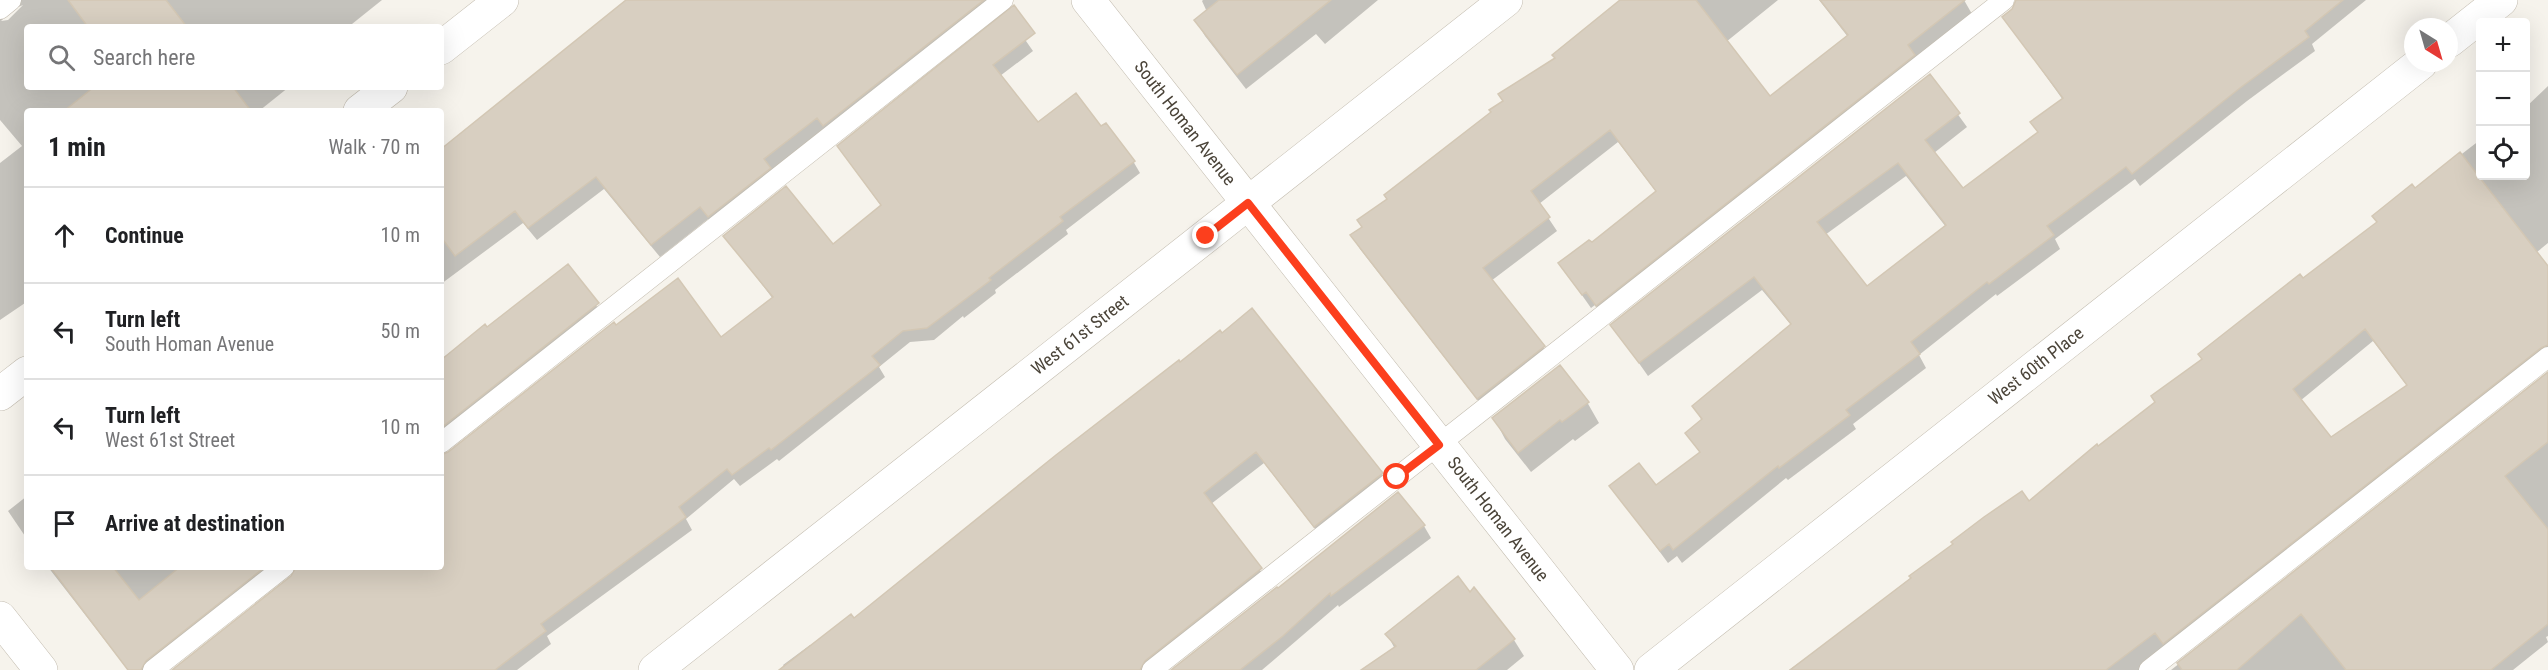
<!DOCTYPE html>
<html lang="en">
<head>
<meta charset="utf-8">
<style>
	:root { --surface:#fff; --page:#f6f6f6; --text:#202124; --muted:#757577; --line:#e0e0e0 }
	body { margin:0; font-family:"Roboto Condensed",sans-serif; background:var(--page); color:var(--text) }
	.controls { position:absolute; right:18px; top:18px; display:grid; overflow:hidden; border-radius:6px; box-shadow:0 6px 24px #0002 }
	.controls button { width:54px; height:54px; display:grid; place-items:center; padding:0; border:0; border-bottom:2px solid var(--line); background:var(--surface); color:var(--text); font:30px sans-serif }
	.compass { position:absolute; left:2404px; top:18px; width:54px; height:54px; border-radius:50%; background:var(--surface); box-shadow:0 6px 24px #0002; rotate:143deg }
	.stop { position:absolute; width:18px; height:18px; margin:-14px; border:4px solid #fc3f1d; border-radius:50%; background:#fff }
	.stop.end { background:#fc3f1d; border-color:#fff; box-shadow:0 2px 6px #0008 }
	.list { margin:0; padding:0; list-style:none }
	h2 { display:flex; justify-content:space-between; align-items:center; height:78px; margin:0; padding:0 24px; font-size:26px }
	h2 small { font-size:20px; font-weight:400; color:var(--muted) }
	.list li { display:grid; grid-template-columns:39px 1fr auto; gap:18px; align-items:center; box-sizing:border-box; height:96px; padding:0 24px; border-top:2px solid var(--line) }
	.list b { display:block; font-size:22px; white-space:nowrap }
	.list p { margin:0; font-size:20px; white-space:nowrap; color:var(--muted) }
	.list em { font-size:20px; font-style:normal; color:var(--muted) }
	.icon { flex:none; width:33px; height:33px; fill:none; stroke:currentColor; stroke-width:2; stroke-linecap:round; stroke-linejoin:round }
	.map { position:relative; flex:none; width:2548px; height:670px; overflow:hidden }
	.search { position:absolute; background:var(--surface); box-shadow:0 6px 24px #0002; left:24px; top:24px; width:420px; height:66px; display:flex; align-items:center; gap:15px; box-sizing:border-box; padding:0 21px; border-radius:6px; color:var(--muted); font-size:22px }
	.panel { position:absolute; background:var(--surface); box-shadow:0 6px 24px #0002; left:24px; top:108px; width:420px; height:462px; border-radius:6px }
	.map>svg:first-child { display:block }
</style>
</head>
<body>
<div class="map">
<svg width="2548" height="670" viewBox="0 0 2548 670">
	<rect width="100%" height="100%" fill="#f6f3ec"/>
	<path fill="#0003" fill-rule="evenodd" d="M 0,0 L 382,0 L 352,24 L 354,27 L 27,27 L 27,87 L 289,87 L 259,111 L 27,111 L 27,292 L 25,303 L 0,320 L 0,163 L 22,146 L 0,120 ZM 23,5 L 8,20 L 1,21 L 14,9 Z
		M 630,0 L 995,0 L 716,229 L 708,219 L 660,257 L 604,189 L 537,240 L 523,223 L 441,284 L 441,151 Z
		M 1203,0 L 1378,0 L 1325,44 L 1316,34 L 1246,89 L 1205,36 L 1196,21 L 1207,12 L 1202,1 Z
		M 1630,0 L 1778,0 L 1726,42 L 1770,98 L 1848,37 L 1819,0 L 1964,0 L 1972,14 L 1605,318 L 1595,305 L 1591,308 L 1560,264 L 1591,245 L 1657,193 L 1618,142 L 1539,204 L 1557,231 L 1491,281 L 1543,347 L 1551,360 L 1486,411 L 1360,249 L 1352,236 L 1363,229 L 1388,200 L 1556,59 Z
		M 2035,0 L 2366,0 L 2312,44 L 2315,51 L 2247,101 L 2140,186 L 2135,179 L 2055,239 L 2060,249 L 1997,296 L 1996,294 L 1919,355 L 1926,368 L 1853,424 L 1856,429 L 1788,480 L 1786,478 L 1682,563 L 1677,556 L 1668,563 L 1611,486 L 1656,487 L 1700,453 L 1687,433 L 1702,421 L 1694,406 L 1792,326 L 1762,290 L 1648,376 L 1612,325 L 1930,76 L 1967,127 L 1934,153 L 1963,190 L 2039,133 L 2063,100 L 2008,23 ZM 1906,176 L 1946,227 L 1867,288 L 1825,235 Z
		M 1007,14 L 1033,51 L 1000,76 L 1038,125 L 1100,128 L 1133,161 L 1140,173 L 1066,230 L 1068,234 L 995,290 L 996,293 L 964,318 L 963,316 L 934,340 L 910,342 L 879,367 L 885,377 L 779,461 L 777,459 L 740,486 L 734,479 L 686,519 L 692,530 L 547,636 L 551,644 L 517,670 L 175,670 L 293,577 L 296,567 L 283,569 L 155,670 L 128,670 L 48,567 L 377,567 L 407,606 L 458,567 L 441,545 L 441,455 L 449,454 L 616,327 L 721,339 L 773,299 L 725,236 L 833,246 L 882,207 L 846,158 Z
		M 2548,86 L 2548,243 L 2532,256 L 2548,276 L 2548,360 L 2152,670 L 1789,670 L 1857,621 L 1985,518 L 2029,503 L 2157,403 L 2203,360 L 2378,224 L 2415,190 L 2480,140 L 2480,176 L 2526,176 L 2526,107 ZM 2373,341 L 2407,386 L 2331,439 L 2300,401 Z
		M 567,267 L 604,316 L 441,445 L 441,359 L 485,327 L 487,329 Z
		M 1179,362 L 1382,474 L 1389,486 L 1322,538 L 1264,463 L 1211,504 L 1268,581 L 1155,670 L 783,670 L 785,668 L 783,665 L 810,645 L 811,647 L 854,620 Z
		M 2548,374 L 2548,636 L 2546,637 L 2548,642 L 2513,670 L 2171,670 Z
		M 1587,402 L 1599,423 L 1575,441 L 1573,439 L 1531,472 L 1505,439 L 1494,418 Z
		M 27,496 L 27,539 L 8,511 Z
		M 1424,526 L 1431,538 L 1339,607 L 1338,605 L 1262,670 L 1174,670 Z
		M 1470,594 L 1514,640 L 1524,656 L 1507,670 L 1368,670 L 1395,649 L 1387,634 Z"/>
	<path fill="#d8cfc1" stroke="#d3c7b4" stroke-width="1.5" fill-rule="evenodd" d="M 68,0 L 166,0 L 187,27 L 88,27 Z
		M 626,0 L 984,0 L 823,126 L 817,118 L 764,159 L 771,168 L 708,217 L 700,207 L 651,245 L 596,177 L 528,228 L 515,211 L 455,256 L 441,237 L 441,149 Z
		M 1219,0 L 1331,0 L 1237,75 L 1194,20 Z
		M 1620,0 L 1696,0 L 1770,96 L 1848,35 L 1820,0 L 1965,0 L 1908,45 L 1915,55 L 1596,306 L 1586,292 L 1582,295 L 1558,263 L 1589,240 L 1592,242 L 1656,191 L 1610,130 L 1531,191 L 1550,217 L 1483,268 L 1545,346 L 1477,399 L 1350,235 L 1362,227 L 1357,220 L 1387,199 L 1384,195 L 1491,112 L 1489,110 L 1503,101 L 1498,94 L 1555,58 L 1552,55 Z
		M 2016,0 L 2343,0 L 2305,31 L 2309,37 L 2240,88 L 2132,174 L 2126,167 L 2047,226 L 2054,235 L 1989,284 L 1987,282 L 1911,342 L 1920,354 L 1846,410 L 1850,415 L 1779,468 L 1778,466 L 1673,550 L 1669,544 L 1660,551 L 1609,486 L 1639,463 L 1656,485 L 1700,452 L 1685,433 L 1702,419 L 1692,406 L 1791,324 L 1754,277 L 1639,363 L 1610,325 L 1930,74 L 1960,113 L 1925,140 L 1963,188 L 2038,132 L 2030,122 L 2063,98 L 2002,17 L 2012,9 ZM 1898,163 L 1946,225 L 1867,286 L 1817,222 Z
		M 1014,5 L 1035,33 L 993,65 L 1038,122 L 1076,93 L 1101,126 L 1106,123 L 1135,161 L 1060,217 L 1063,221 L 989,278 L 991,280 L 927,328 L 903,331 L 872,356 L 880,365 L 771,450 L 769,448 L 732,475 L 727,469 L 679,507 L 686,517 L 541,624 L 546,631 L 495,670 L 172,670 L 291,576 L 296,567 L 441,567 L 441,455 L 448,452 L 614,322 L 616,325 L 678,278 L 721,337 L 773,297 L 723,236 L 786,186 L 833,244 L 881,205 L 837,146 Z
		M 94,87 L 233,87 L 251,111 L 64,111 Z
		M 2460,152 L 2548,266 L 2548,345 L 2541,348 L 2163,644 L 2155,633 L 2106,670 L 1790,670 L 1911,578 L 1909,576 L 1953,544 L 1951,542 L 1984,517 L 2022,491 L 2029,501 L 2097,444 L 2098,446 L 2155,402 L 2151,396 L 2202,359 L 2198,354 L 2300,274 L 2303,278 L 2377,222 L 2372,216 L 2412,184 L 2415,188 ZM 2365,329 L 2407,385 L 2331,437 L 2293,389 Z
		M 568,264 L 599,303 L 441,428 L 441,360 L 485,324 L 487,327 Z
		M 1252,308 L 1383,473 L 1314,527 L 1256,452 L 1204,493 L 1262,568 L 1145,661 L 1140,670 L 779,670 L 851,614 L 854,618 L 1056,455 L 1179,360 L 1180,362 L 1220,330 L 1222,333 Z
		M 1560,365 L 1589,402 L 1562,422 L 1560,420 L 1518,453 L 1492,418 Z
		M 2548,372 L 2548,442 L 2505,476 L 2548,529 L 2548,624 L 2491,670 L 2346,670 L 2301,614 L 2237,670 L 2182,670 L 2177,663 Z
		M 1398,492 L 1425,525 L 1331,596 L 1330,593 L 1283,636 L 1240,670 L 1171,670 L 1277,587 L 1278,588 Z
		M 50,567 L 113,567 L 139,600 L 180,567 L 265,567 L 146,661 L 141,670 L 128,670 Z
		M 1458,576 L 1470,592 L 1474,587 L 1515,639 L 1476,670 L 1361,670 L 1396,646 L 1385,634 Z"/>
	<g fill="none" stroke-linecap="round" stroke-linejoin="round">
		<g stroke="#c2bbae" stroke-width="21">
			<path id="service" d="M 0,9 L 11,0
				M 441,443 L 1003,0
				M 153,670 L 284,567
				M 1152,670 L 2004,0
				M 2149,670 L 2548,357"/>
		</g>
		<g stroke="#c2bbae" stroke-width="34">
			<path id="minor" d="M 1088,0 L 1617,670
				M 2449,41 L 2501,0
				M 441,48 L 502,0
				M 360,111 L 391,87
				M 0,394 L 27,373
				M 0,618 L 41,670
				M 655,670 L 1506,0
				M 1651,670 L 2421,63"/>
		</g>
		<use href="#service" stroke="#fff" stroke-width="20"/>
		<use href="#minor" stroke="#fff" stroke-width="33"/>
	</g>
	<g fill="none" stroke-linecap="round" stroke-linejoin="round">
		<path stroke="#fc3f1d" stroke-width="8" d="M 1206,236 L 1248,203 L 1439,445 L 1397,477"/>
	</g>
	<g text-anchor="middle" stroke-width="4.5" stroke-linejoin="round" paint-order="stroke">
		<g font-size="18" fill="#4b4439" stroke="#fff">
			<text transform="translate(1185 123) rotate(52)" y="6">South Homan Avenue</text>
			<text transform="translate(1080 335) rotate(-38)" y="6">West 61st Street</text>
			<text transform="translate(2036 366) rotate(-38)" y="6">West 60th Place</text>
			<text transform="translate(1498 519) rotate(52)" y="6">South Homan Avenue</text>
		</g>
	</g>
</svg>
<div class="controls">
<button>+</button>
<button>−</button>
<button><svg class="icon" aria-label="locate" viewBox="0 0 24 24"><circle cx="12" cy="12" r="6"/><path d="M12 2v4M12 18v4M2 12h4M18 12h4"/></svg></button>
</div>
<svg class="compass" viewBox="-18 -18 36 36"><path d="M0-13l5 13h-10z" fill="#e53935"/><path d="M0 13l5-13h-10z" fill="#757577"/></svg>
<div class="stop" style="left:1397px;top:477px"></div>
<div class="stop end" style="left:1206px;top:236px"></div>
<div class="search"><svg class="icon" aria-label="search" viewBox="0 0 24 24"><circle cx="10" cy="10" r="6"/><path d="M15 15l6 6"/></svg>Search here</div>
<section class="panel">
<h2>1 min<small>Walk · 70 m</small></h2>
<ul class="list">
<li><svg class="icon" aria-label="ahead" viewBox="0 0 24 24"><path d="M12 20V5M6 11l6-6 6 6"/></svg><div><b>Continue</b></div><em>10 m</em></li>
<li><svg class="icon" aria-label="left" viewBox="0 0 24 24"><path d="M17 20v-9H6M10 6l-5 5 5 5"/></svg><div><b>Turn left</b><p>South Homan Avenue</p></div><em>50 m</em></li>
<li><svg class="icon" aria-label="left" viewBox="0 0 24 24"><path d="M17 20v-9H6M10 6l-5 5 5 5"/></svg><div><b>Turn left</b><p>West 61st Street</p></div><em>10 m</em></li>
<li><svg class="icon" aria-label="arrive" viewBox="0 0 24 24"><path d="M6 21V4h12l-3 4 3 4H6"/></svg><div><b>Arrive at destination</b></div></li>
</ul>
</section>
</div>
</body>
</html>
